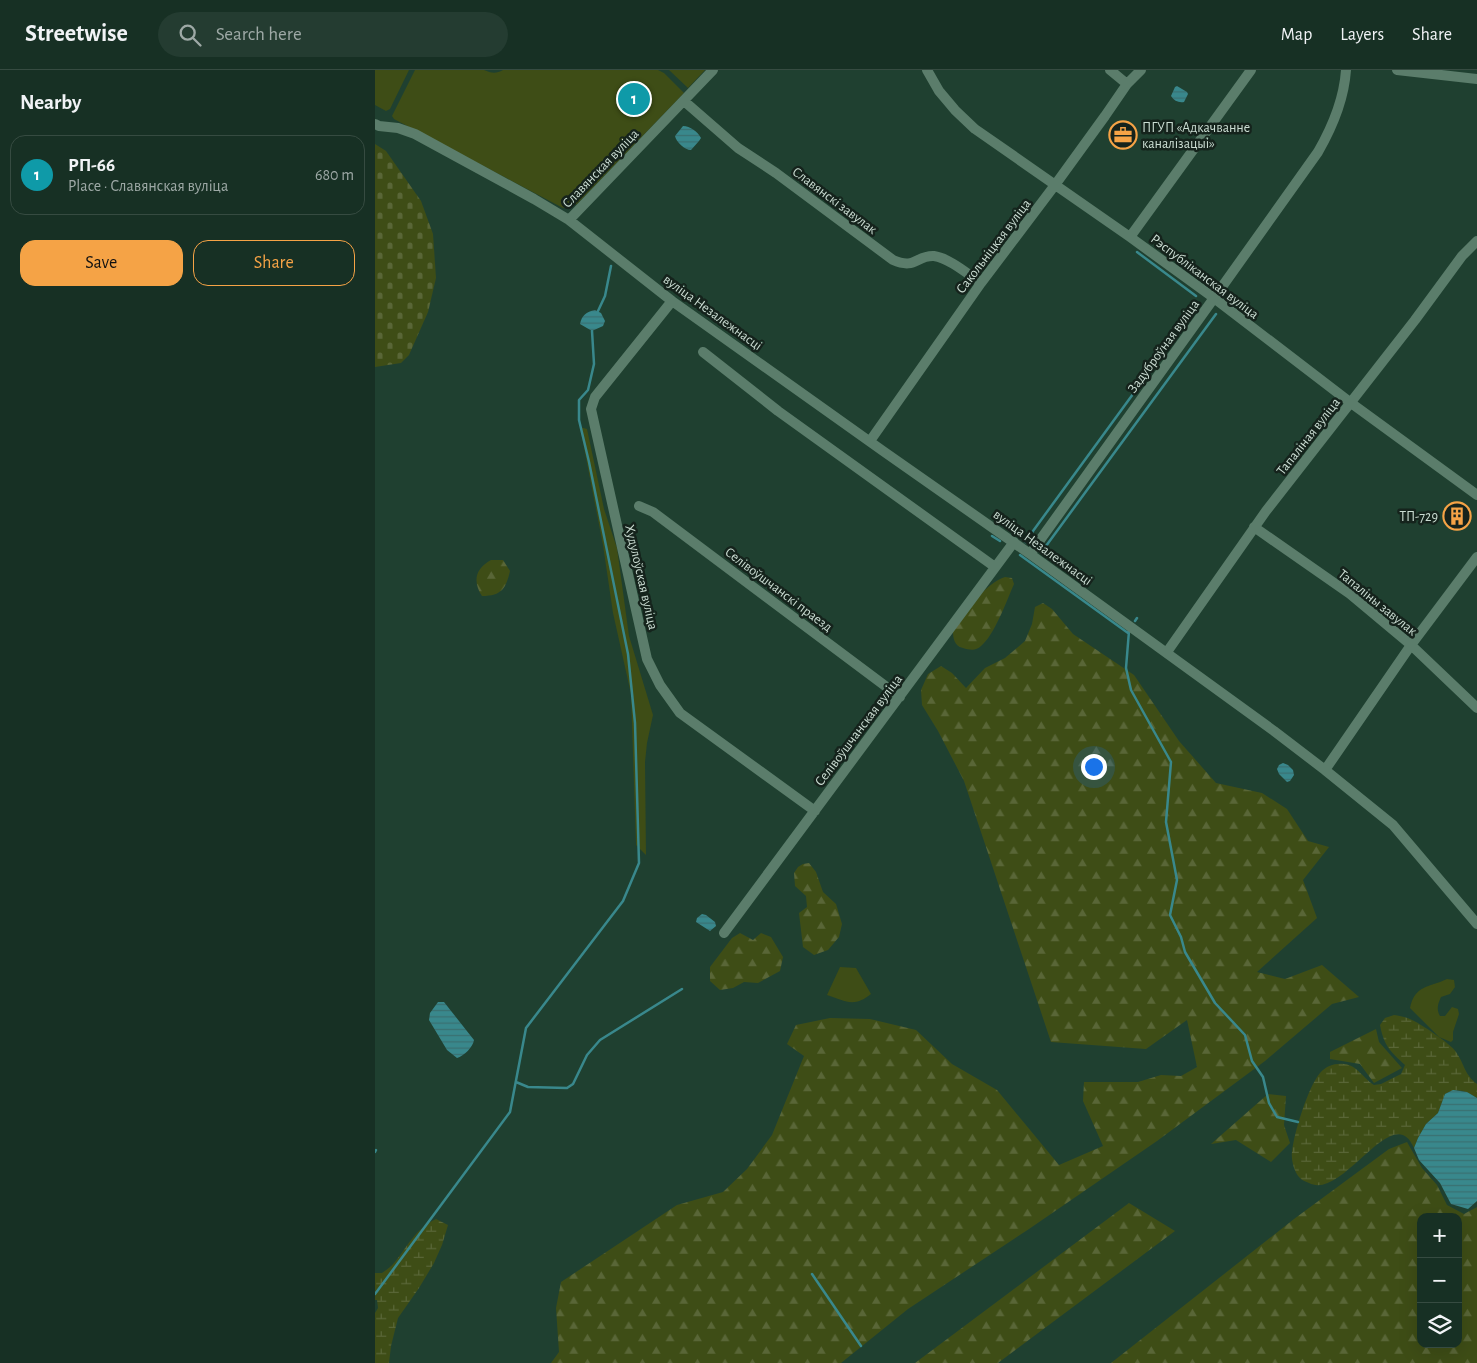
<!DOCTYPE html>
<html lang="en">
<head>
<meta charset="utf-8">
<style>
	:root { --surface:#173024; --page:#243c31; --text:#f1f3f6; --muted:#9ea9a6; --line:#364b41; --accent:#f5a346 }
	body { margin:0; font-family:"Alegreya Sans",sans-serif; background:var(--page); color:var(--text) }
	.controls { position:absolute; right:15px; bottom:15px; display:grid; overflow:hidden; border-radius:10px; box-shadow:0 5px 20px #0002 }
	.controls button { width:45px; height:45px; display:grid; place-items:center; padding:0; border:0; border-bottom:1px solid var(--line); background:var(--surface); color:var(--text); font:25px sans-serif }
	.you { position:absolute; left:718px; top:696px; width:18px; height:18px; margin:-12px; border:4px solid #fff; border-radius:50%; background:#1a73e8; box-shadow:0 0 0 8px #1a73e833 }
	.badge { display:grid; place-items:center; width:32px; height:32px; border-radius:50%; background:var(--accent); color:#fff; font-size:16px; font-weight:700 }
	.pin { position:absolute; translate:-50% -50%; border:2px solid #fff; box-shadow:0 1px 5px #0006 }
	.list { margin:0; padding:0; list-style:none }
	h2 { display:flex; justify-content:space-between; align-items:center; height:65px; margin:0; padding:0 20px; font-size:21px }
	h2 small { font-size:16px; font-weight:400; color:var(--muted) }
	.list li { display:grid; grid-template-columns:32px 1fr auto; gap:15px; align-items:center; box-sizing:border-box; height:80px; margin:0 10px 10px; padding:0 10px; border:1px solid var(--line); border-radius:15px }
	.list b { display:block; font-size:19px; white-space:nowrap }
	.list p { margin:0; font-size:16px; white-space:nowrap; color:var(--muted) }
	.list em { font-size:16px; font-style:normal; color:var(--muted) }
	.actions { display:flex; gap:10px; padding:15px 20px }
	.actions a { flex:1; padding:11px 0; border:1px solid var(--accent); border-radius:15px; text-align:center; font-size:18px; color:var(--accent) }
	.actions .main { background:var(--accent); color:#111 }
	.icon { flex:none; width:28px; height:28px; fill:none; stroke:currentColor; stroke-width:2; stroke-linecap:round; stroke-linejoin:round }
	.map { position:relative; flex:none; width:1102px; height:1293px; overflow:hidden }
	header { display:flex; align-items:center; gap:30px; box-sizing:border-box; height:70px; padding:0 25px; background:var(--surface); border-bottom:1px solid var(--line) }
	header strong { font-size:24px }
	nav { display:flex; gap:28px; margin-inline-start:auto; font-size:18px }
	.search { width:350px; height:45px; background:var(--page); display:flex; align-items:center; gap:12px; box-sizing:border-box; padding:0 18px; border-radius:28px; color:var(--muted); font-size:19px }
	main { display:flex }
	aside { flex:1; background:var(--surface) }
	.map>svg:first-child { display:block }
</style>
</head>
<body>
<header>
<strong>Streetwise</strong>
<div class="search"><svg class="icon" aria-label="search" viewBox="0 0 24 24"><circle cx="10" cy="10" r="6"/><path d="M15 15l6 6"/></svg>Search here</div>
<nav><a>Map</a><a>Layers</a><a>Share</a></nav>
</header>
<main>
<aside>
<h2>Nearby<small></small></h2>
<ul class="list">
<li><span class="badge" style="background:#0f9aa8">1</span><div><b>РП-66</b><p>Place · Славянская вуліца</p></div><em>680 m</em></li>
</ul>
<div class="actions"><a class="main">Save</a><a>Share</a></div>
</aside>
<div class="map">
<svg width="1102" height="1293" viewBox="0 0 1102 1293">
	<defs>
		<pattern id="forest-firs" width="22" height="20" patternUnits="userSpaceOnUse" patternTransform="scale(1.25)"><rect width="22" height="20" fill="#3e4d16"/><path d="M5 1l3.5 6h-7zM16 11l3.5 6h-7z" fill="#596637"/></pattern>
		<pattern id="wetland-marsh" width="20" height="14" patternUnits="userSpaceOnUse" patternTransform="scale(1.25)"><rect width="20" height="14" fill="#3e4d16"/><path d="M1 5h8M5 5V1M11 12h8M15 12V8" fill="none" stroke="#596637"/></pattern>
		<pattern id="cemetery-stones" width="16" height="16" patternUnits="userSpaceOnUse" patternTransform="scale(1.25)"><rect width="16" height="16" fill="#3e4d16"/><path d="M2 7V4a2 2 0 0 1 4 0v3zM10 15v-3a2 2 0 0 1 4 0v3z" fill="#596637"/></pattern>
		<pattern id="water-rules" width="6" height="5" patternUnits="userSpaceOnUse" patternTransform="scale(1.25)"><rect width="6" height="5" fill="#39888c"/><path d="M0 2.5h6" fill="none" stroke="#3a7071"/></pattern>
	</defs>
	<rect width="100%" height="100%" fill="#1f4030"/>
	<path fill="#3e4d16" d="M 0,0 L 34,0 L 15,39 L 11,41 L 0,35 Z
		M 40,0 L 109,0 C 116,3 121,4 128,0 L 283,0 L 289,3 L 309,23 L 202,134 L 193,137 L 188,138 L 19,49 L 17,46 Z
		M 294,0 L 330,0 L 313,18 Z
		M 205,357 L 212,359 L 229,439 L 242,478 L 254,566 L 278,645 L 272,673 L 270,692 L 271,785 L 261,775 L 256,624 L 238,543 L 228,475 Z
		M 465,897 L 481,898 L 496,924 C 479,938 470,931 452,925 Z
		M 1072,909 L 1079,910 L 1080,917 L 1075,924 L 1066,927 C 1063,934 1061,939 1065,946 L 1070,946 L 1077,937 L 1083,939 L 1084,944 L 1078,962 L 1078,970 L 1076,972 L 1064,967 L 1035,938 C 1040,915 1053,918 1072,909 Z"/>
	<path fill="url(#forest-firs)" fill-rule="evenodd" d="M 224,97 L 226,98 L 223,107 L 198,134 L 195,136 L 193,135 L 193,132 L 207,116 L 210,114 Z
		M 116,490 L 128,490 L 135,501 C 131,518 127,526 107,526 C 97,511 101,498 116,490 Z
		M 630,507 L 637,508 L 639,514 C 632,530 619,566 606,576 C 601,581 595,580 588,578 C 579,576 578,568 578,560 C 591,542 609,514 630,507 Z
		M 668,533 L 677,539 L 698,564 L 759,605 L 804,671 L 841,713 L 887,723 L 912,739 L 933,771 L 954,777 L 928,810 L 942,848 L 882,902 L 910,909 L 947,895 L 984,927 L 957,934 L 890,991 L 782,1071 L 654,1159 L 533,1239 L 466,1293 L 176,1293 L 184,1282 L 181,1238 L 186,1212 L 302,1135 L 348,1122 L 372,1099 L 397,1065 L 429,986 L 412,974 L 421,955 L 455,948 L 495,949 L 541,960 L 577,994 L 622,1020 L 684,1095 L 728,1076 L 708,1031 L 709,1012 L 763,1012 L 786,1005 L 806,1006 L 822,997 L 812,950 L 771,979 L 676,972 L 589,711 L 563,661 L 547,635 L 546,620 L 553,604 L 566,596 L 577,603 L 591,618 L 610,598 L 630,588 L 650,571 L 657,554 L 660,537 Z
		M 434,793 L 441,802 L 448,822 L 461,834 L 467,854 L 464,867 L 453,880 L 439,885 L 428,877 L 424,843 L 432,837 L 431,826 L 420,816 L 419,803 L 423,797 L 428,794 Z
		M 365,863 L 378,870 L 386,863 L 396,867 L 408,887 L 405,901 L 383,913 L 369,912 L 358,918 L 345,920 L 335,911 L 335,897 L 357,868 Z
		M 1001,959 L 1004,972 L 1027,998 L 999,1013 L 985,994 L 955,989 L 955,982 Z
		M 893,1024 L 911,1026 L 909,1055 L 915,1073 L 896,1092 L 861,1070 L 836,1074 Z
		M 1032,1072 L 1047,1098 L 1062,1115 L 1072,1135 L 1089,1144 L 1102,1137 L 1102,1293 L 736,1293 L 919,1149 L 1014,1079 ZM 1046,1147 L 1083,1147 L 1083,1274 L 1046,1274 Z
		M 754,1133 L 800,1161 L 623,1293 L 540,1293 Z"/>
	<path fill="url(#wetland-marsh)" d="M 1019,945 C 1027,946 1034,948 1041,952 C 1050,957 1076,974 1081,982 C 1090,995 1089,1004 1102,1014 L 1102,1028 C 1090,1021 1083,1017 1070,1024 L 1063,1043 L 1051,1054 L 1043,1068 L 1039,1078 C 1018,1028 968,1131 934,1113 C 930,1111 926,1110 924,1107 C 919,1101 916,1090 917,1082 C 919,1063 933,1017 945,1003 C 951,996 960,993 969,994 C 982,995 989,1009 999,1015 L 1006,1014 L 1026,1004 L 1030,995 C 1015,981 1009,976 1005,955 L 1010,948 Z
		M 61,1149 L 73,1155 L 67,1175 L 59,1193 L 44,1218 L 23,1248 L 16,1276 L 14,1293 L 0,1293 L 0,1243 L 3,1238 L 2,1230 L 0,1230 L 0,1203 L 7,1203 C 11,1200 16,1197 19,1193 C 34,1175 39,1160 61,1149 Z"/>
	<path fill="url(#cemetery-stones)" d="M 0,74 L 11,81 L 46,131 L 58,164 L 61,208 L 53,242 L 34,285 L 26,293 L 0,297 Z"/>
	<path fill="url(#water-rules)" d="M 802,16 L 812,22 L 813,24 L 809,32 C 804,33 799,31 796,26 L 800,17 Z
		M 308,56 C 315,56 323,62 326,68 L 324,71 L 316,80 C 310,80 301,72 300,66 Z
		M 220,240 L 226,243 L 230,251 L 228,256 L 217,261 L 205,254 C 207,245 211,242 220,240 Z
		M 908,693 L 913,695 L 918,700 L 919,705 L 915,711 L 912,712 L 904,704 L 902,699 L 904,695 Z
		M 327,844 L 331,845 L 340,852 L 341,856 L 335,861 L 321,852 L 322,848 Z
		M 63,932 L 69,932 L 99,970 C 98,977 89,986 82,988 L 72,980 L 54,950 L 55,943 Z
		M 1078,1020 L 1092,1022 L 1102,1028 L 1102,1131 L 1093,1139 L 1076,1134 L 1065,1113 L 1044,1090 L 1039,1078 L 1043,1068 L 1051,1054 L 1063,1043 L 1070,1024 Z"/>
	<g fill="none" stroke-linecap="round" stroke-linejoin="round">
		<path stroke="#39888c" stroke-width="2.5" d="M 762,182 L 821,226
			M 223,241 L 230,226 L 236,196
			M 617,466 L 625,471
			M 650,472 L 823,235
			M 671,476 L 841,244
			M 645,485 L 753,563
			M 760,551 L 762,548
			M 754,561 L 751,598 L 756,620 L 796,692 L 791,752 L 802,810 L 795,845 L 806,867 L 810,882 L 840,933 L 870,965 L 877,991 L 888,1007 L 894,1033 L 902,1047 L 923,1052
			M 141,1012 L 153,1017 L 192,1018 L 198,1014 L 212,985 L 225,970 L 307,919
			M 0,1082 L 1,1080
			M 437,1204 L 486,1276
			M 0,1224 L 135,1042 L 151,958 L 248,831 L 264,793 L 260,653 L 253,584 L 214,392 L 204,350 L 204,330 L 213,320 L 219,294 L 217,261"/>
		<path stroke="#5b7d6b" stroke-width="10" d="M 552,0 L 564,21 L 580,40 L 600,59 L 755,167 L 839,228 L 976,333 L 1102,425
			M 735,0 L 752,14
			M 1022,0 L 1102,9
			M 309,31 L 363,78 L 401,103 L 518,190 C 541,200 541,185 559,186 C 574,188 594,205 606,213
			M 0,54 L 4,56 L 23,58 L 40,64 L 159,129 L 194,150 L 297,231 L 508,381 L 655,484 L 899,661 L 950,700 L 1018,755 L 1102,854
			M 194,150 L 338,0
			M 755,167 L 876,0
			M 297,231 L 220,327 L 216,339 L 272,589 L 285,615 L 305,643 L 440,741
			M 328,282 L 403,341 L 620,497
			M 495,371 L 606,213 L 680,115 L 730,46 L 752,14 L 766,0
			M 264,436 L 278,442 L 525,627
			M 879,457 L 975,524 L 1036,575 L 1102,638
			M 655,484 L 839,228 L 943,82 C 958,56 969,30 971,0
			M 792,582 L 891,441 L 1040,250 L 1087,186 L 1102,171
			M 950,700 L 1036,575 L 1102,487
			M 349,863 L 639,472"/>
	</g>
	<defs>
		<g id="office-ring" transform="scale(1.4375)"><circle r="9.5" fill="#15231c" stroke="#f5a346" stroke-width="1.5"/><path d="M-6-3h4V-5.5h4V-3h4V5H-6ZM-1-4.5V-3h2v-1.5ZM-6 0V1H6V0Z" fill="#f5a346"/></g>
		<g id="building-ring" transform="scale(1.4375)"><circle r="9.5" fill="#15231c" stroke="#f5a346" stroke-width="1.5"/><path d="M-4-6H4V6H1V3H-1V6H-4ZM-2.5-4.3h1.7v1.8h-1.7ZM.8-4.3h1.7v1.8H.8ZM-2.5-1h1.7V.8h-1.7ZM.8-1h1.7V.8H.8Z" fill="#f5a346"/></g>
	</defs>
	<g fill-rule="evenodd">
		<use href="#office-ring" x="748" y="65"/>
		<use href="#building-ring" x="1082" y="446"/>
	</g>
	<g text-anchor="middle" stroke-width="5" stroke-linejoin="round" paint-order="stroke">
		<g font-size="14" fill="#cbddd3" stroke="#15231c" text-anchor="start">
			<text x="767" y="62">ПГУП «Адкачванне<tspan x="767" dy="16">каналізацыі»</tspan></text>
			<text x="1063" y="451" text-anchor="end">ТП-729</text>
		</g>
		<g font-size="14" fill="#cbddd3" stroke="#15231c">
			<text transform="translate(225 98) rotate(-46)" y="5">Славянская вуліца</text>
			<text transform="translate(460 130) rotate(37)" y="5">Славянскі завулак</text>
			<text transform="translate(618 176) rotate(-53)" y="5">Сакольніцкая вуліца</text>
			<text transform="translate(830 206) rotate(37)" y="5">Рэспубліканская вуліца</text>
			<text transform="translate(338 242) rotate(36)" y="5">вуліца Незалежнасці</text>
			<text transform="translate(788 276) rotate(-54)" y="5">Задуброўная вуліца</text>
			<text transform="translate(933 366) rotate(-52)" y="5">Тапаліная вуліца</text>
			<text transform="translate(668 477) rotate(36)" y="5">вуліца Незалежнасці</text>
			<text transform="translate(267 507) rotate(77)" y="5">Худулоўская вуліца</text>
			<text transform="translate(404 519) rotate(37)" y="5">Селівоўшчанскі праезд</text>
			<text transform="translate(1003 532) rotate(39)" y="5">Тапаліны завулак</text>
			<text transform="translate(483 660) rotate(-53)" y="5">Селівоўшчанская вуліца</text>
		</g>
	</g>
</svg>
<div class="controls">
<button>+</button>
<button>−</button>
<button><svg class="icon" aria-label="layers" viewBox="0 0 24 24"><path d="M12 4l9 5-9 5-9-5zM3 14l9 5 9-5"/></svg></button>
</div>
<div class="you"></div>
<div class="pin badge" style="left:259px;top:29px;background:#0f9aa8">1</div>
</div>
</main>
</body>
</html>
